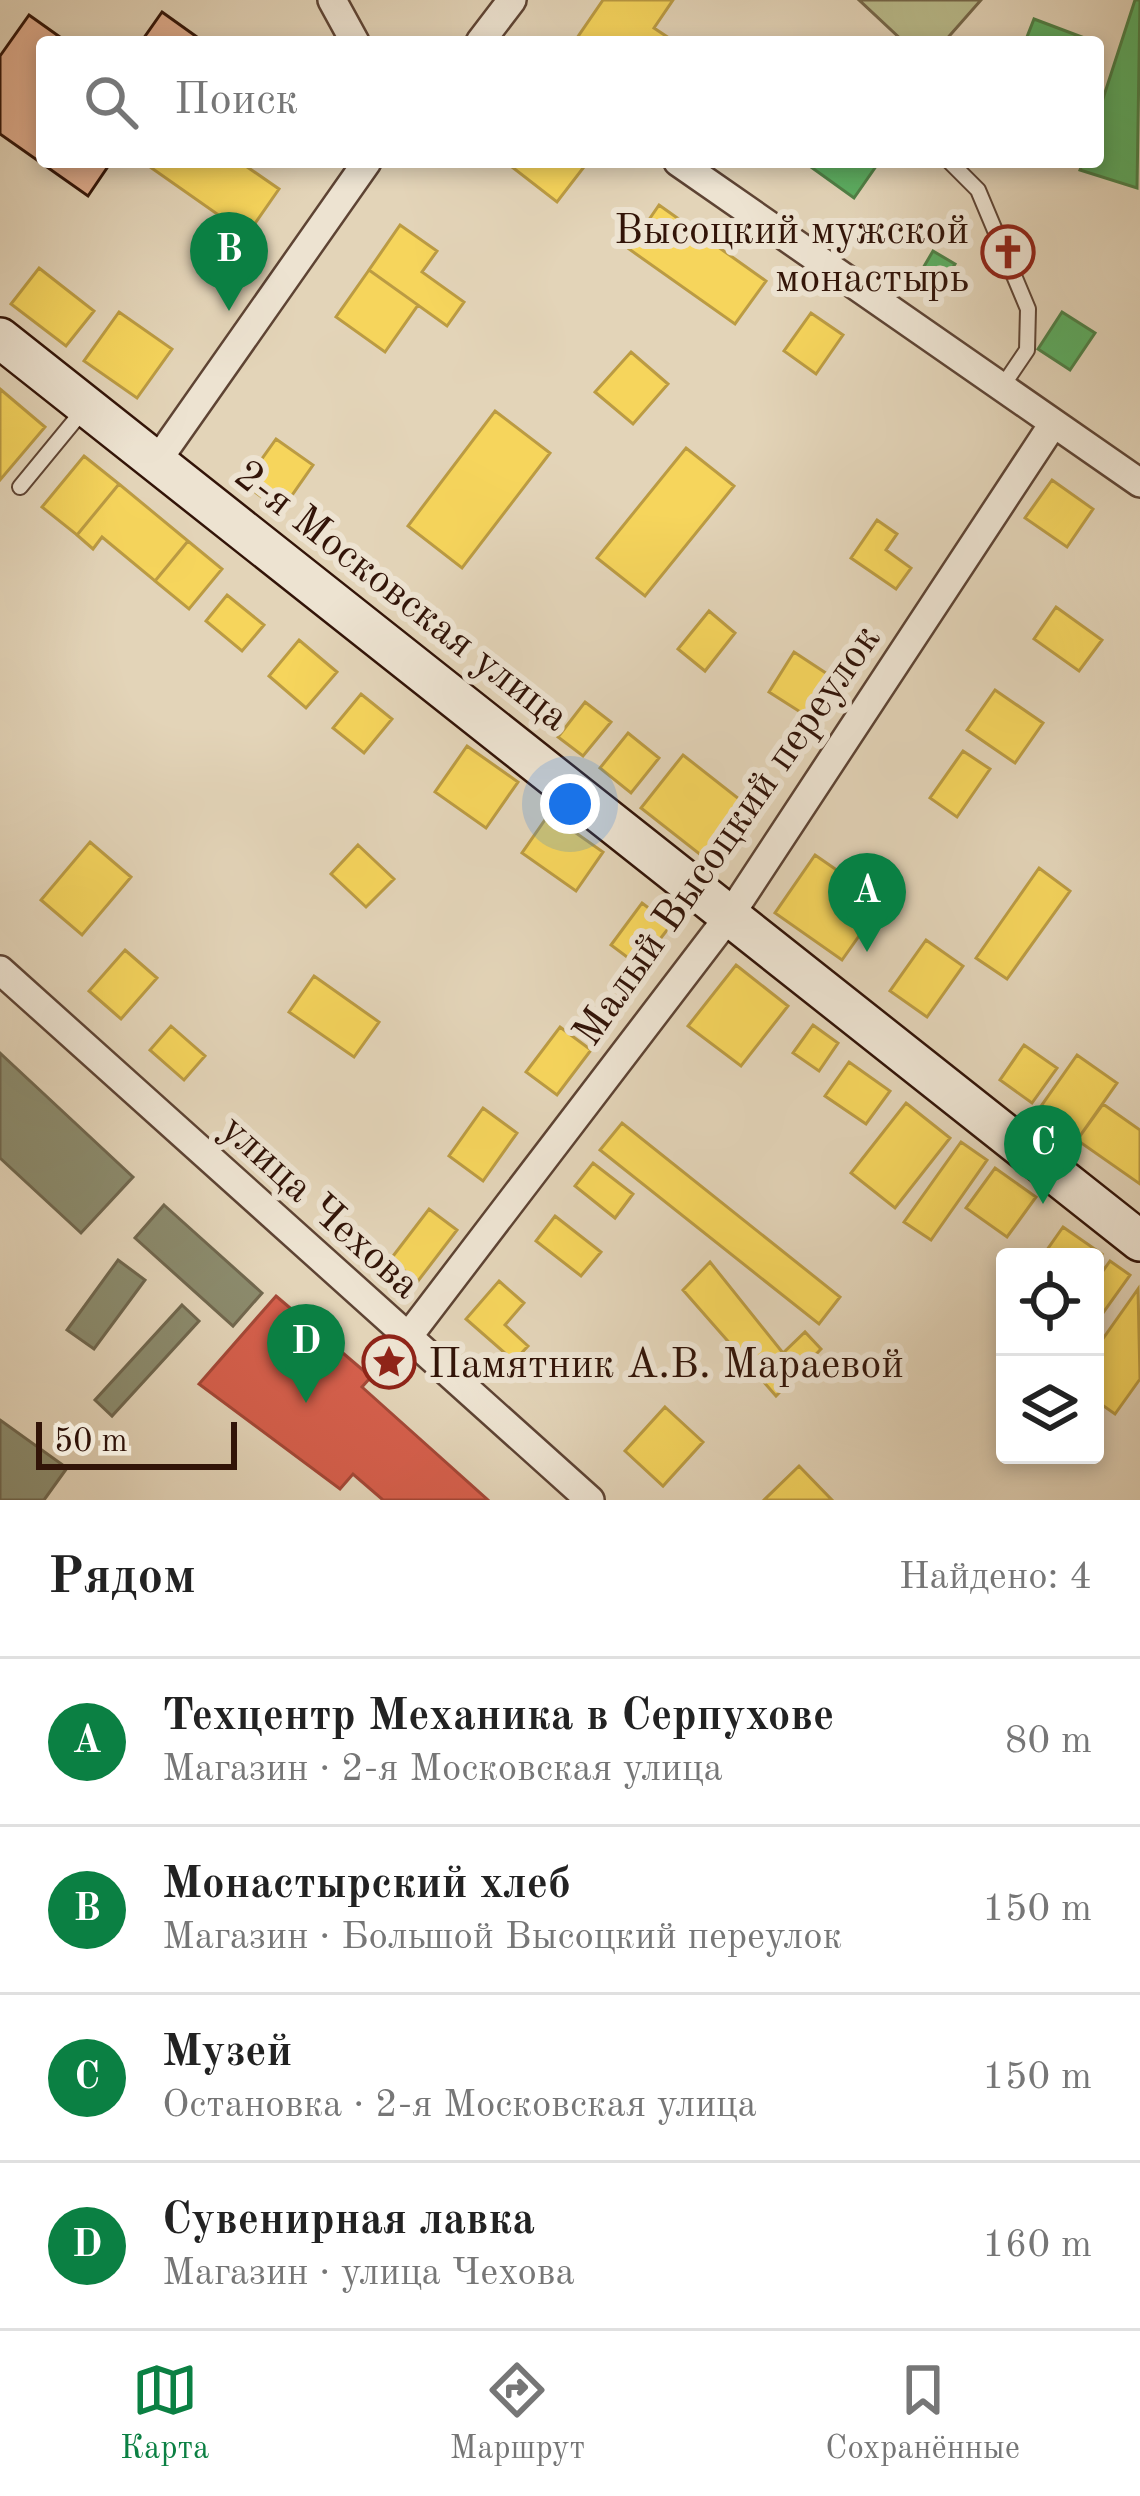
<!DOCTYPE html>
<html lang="ru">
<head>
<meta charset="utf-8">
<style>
	:root { --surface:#fff; --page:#f6f6f6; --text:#222; --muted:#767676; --line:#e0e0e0; --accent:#0b8043 }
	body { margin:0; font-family:"Old Standard TT",serif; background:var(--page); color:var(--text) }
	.controls { position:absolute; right:36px; bottom:36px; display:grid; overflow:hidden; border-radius:12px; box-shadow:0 6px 18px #0003 }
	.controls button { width:108px; height:108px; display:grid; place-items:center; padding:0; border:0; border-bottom:3px solid var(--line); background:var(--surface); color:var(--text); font:60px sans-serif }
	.scale { position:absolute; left:36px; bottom:30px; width:201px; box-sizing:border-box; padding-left:12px; border:6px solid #321408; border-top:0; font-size:33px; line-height:42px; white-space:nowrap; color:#321408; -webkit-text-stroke:9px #ede3d1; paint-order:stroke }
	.you { position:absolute; left:570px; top:804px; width:42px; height:42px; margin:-30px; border:9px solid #fff; border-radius:50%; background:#1a73e8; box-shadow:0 0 0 18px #1a73e833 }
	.badge { display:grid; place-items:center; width:78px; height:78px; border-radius:50%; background:var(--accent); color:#fff; font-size:39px; font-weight:700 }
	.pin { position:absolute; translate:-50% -99px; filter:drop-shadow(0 3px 6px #0008) }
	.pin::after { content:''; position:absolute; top:63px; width:42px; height:36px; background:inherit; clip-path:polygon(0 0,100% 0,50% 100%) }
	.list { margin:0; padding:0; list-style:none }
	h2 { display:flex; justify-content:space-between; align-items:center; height:156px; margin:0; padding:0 48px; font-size:51px }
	h2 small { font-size:39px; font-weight:400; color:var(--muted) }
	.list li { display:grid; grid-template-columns:78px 1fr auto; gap:36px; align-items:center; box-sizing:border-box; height:168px; padding:0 48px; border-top:3px solid var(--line) }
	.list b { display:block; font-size:45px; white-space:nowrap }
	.list p { margin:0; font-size:39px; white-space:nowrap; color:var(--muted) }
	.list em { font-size:39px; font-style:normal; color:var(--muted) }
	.icon { flex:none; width:66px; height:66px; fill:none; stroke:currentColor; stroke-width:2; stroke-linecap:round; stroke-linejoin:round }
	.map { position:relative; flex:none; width:1140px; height:1500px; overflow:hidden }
	.search { position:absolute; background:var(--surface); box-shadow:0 6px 18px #0003; left:36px; right:36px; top:36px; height:132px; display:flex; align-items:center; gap:30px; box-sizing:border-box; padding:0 42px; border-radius:12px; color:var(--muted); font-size:45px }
	.sheet { height:828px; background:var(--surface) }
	nav { display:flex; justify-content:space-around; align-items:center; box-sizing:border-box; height:168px; border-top:3px solid var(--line); background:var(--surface); font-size:33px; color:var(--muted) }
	nav a { display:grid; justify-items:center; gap:6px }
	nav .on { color:var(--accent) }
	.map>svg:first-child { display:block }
</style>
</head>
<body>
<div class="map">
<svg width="1140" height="1500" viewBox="0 0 1140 1500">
	<rect width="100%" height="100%" fill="#e3d4b8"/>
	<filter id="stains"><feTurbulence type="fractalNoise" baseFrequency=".00167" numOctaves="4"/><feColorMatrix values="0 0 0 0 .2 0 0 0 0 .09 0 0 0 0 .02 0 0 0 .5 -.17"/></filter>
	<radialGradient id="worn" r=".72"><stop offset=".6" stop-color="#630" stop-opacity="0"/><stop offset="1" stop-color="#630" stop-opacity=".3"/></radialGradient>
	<path fill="#b9bb8b" stroke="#76684a" stroke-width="3" d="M 859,0 L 981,0 L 944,42 L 904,42 Z"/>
	<path fill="#f6d55c" stroke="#bb9b43" stroke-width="3" d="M 603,0 L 673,0 L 654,28 L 675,42 L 582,42 L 577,38 Z
		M 143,162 L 240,162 L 279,189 L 247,235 Z
		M 516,162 L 585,162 L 587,163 L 557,202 L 512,167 Z
		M 659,205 L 766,281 L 735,324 L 629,249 Z
		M 400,225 L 437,251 L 422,272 L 464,302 L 447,326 L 369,270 Z
		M 39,268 L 94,311 L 66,346 L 11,304 Z
		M 369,270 L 418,305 L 385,352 L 336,317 Z
		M 119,312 L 172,349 L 137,398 L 84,361 Z
		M 811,313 L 843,335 L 816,374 L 784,351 Z
		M 631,352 L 668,384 L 633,424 L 595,392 Z
		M 0,389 L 45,427 L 0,480 Z
		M 495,411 L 550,453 L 462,568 L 408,526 Z
		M 276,439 L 313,465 L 281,511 L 244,484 Z
		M 686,448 L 734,486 L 645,596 L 597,558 Z
		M 84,456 L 119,484 L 77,535 L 42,507 Z
		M 1052,480 L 1093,509 L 1067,547 L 1025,518 Z
		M 119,484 L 188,541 L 155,581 L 102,537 L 93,549 L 77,535 Z
		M 877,520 L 897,534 L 886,550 L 911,568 L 896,589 L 851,558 Z
		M 188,541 L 222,569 L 189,609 L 155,581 Z
		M 227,595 L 264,625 L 242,651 L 206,621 Z
		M 1056,607 L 1102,640 L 1079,671 L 1034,639 Z
		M 709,611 L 735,633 L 705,671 L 678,649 Z
		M 299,640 L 337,672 L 306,708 L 269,676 Z
		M 794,652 L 841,683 L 816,722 L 769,692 Z
		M 995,690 L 1043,723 L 1015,763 L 967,730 Z
		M 361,694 L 392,719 L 364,753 L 333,728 Z
		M 585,702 L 611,722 L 583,756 L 558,737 Z
		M 628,733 L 659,758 L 631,793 L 600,768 Z
		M 467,746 L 518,782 L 486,828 L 435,792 Z
		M 963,751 L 990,769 L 957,817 L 930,798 Z
		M 683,755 L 753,810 L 711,863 L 641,808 Z
		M 549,814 L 603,852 L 576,891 L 522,853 Z
		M 90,842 L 131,877 L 82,935 L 41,900 Z
		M 358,845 L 394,879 L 366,907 L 331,874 Z
		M 815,855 L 883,902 L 842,960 L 775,913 Z
		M 1039,868 L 1070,891 L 1007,979 L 976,958 Z
		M 642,903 L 671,925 L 639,966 L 611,945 Z
		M 926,940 L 963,966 L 927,1017 L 890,991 Z
		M 125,950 L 157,978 L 121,1019 L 89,991 Z
		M 736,965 L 788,1006 L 741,1066 L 688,1026 Z
		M 314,976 L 379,1022 L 354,1057 L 289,1012 Z
		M 813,1025 L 838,1043 L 819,1071 L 793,1053 Z
		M 171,1026 L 205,1056 L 184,1080 L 150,1050 Z
		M 560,1027 L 591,1050 L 557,1095 L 526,1072 Z
		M 1024,1045 L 1057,1068 L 1032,1103 L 1000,1080 Z
		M 1077,1055 L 1117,1083 L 1077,1140 L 1037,1112 Z
		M 849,1062 L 890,1091 L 866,1124 L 825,1096 Z
		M 906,1103 L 950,1138 L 895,1208 L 851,1173 Z
		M 1103,1104 L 1140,1130 L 1140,1184 L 1077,1140 Z
		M 483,1108 L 517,1133 L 483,1181 L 449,1156 Z
		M 622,1123 L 840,1297 L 819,1324 L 600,1150 Z
		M 961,1142 L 987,1160 L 931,1240 L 904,1222 Z
		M 593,1163 L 633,1194 L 615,1218 L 575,1186 Z
		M 995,1168 L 1036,1197 L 1007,1237 L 966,1208 Z
		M 429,1209 L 457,1230 L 418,1281 L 390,1260 Z
		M 555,1216 L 601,1252 L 581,1276 L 536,1241 Z
		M 1063,1227 L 1102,1254 L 1095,1264 L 1095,1257 L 1042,1257 Z
		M 1110,1261 L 1130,1275 L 1095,1324 L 1095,1282 Z
		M 710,1262 L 783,1353 L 805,1332 L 821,1349 L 776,1396 L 683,1290 Z
		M 499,1281 L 524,1303 L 505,1325 L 528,1346 L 514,1361 L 466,1319 Z
		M 1138,1289 L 1140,1379 L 1115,1414 L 1095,1400 L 1095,1350 Z
		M 665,1407 L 703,1442 L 663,1486 L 625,1451 Z
		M 799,1466 L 832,1500 L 764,1500 Z"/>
	<path fill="#d6604d" stroke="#a54938" stroke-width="3" d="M 276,1296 L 371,1377 L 362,1387 L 488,1500 L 383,1500 L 353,1474 L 340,1489 L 199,1384 Z"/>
	<path fill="#5aae61" stroke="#4e8046" stroke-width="3" d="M 1135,0 L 1140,0 L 1137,188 L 1080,170 L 1083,162 L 1098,162 L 1098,114 Z
		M 1034,19 L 1095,42 L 1025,42 Z
		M 804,162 L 879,162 L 854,198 Z
		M 933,251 L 955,264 L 941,287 L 919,275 Z
		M 1062,312 L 1095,333 L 1070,370 L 1038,349 Z"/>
	<path fill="#8c8c6e" stroke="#71684f" stroke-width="3" d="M 0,1053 L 133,1177 L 81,1233 L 0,1158 Z
		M 164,1205 L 262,1293 L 233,1326 L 135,1238 Z
		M 118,1260 L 145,1280 L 94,1349 L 67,1330 Z
		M 182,1305 L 199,1321 L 112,1416 L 95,1400 Z
		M 0,1420 L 67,1468 L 44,1500 L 0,1500 Z"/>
	<path fill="#e1ae8f" stroke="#321408" stroke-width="3" d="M 162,12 L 204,42 L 141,42 Z
		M 29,15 L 67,42 L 42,42 L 42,162 L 111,162 L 88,196 L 0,134 L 0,56 Z"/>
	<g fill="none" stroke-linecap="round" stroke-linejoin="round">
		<g stroke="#5e4434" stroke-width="18">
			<path id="lane" d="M 950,162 L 978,190 L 1028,309 L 1027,350 L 1002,387
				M 20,487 L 85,408"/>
		</g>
		<g stroke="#5e4434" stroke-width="32">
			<path id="street" d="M 332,0 L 355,42
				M 480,42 L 512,0
				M 678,162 L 1140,483
				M 157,461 L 367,162
				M 0,970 L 590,1500
				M 407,1338 L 730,915 L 1053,424"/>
		</g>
		<g stroke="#321408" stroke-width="44">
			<path id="secondary" d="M 0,338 L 1140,1241"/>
		</g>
		<use href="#lane" stroke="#ede3d1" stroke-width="14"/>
		<use href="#street" stroke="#ede3d1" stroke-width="27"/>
		<use href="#secondary" stroke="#ede3d1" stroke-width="39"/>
	</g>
	<defs>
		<g id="church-ring" transform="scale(2.7)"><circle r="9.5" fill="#ede3d1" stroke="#8f2418" stroke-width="1.5"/><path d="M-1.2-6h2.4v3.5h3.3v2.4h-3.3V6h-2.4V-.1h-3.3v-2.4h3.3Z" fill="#8f2418"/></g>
		<g id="sight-ring" transform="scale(2.7)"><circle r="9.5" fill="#ede3d1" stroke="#8f2418" stroke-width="1.5"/><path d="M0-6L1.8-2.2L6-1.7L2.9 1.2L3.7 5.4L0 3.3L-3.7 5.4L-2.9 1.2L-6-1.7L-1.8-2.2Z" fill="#8f2418"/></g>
	</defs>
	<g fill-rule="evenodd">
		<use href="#church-ring" x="1008" y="252"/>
		<use href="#sight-ring" x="389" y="1362"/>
	</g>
	<g text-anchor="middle" stroke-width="12" stroke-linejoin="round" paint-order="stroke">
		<g font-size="42" fill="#321408" stroke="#ede3d1" text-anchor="end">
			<text x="969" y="243">Высоцкий мужской<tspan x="969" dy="48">монастырь</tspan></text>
			<text x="428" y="1377" text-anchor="start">Памятник А.В. Мараевой</text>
		</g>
		<g font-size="42" fill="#321408" stroke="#ede3d1">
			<text transform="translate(403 594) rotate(38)" y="15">2-я Московская улица</text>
			<text transform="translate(725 834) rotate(-55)" y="15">Малый Высоцкий переулок</text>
			<text transform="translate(322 1205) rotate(42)" y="15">улица Чехова</text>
		</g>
	</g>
	<rect width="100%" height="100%" filter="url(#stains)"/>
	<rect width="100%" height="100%" fill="url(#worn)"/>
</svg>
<div class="controls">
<button><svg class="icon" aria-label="locate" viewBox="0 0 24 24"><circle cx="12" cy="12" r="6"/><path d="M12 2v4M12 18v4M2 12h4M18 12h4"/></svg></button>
<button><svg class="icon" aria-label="layers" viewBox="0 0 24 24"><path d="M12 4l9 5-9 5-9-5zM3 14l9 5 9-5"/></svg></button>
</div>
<div class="scale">50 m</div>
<div class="you"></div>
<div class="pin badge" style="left:867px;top:952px">A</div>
<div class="pin badge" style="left:229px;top:311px">B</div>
<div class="pin badge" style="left:1043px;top:1204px">C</div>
<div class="pin badge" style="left:306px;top:1403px">D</div>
<div class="search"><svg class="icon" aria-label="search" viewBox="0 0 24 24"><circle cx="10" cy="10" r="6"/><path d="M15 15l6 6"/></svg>Поиск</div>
</div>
<section class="sheet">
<h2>Рядом<small>Найдено: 4</small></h2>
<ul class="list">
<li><span class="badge">A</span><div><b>Техцентр Механика в Серпухове</b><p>Магазин · 2-я Московская улица</p></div><em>80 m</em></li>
<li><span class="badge">B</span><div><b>Монастырский хлеб</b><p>Магазин · Большой Высоцкий переулок</p></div><em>150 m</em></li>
<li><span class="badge">C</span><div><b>Музей</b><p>Остановка · 2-я Московская улица</p></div><em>150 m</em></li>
<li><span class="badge">D</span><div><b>Сувенирная лавка</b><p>Магазин · улица Чехова</p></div><em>160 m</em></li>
</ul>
</section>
<nav>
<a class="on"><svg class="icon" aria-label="map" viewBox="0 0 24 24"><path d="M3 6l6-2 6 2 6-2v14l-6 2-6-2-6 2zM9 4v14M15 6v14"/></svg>Карта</a>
<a><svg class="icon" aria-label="directions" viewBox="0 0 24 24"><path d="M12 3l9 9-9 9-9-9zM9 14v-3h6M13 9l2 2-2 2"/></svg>Маршрут</a>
<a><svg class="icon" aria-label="saved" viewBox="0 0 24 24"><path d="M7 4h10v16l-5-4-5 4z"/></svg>Сохранённые</a>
</nav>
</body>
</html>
